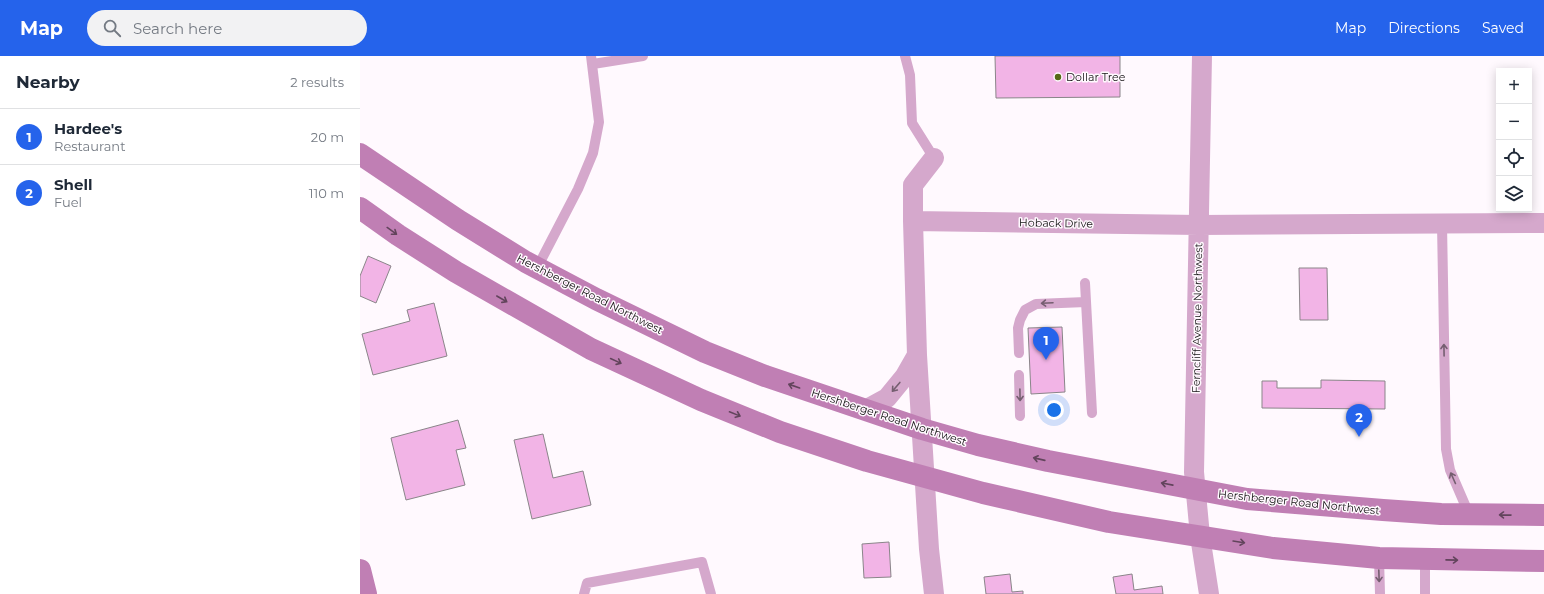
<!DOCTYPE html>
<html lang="en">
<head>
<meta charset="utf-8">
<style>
	:root { --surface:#fff; --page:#f2f2f3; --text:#1f2937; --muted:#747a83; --line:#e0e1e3; --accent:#2563eb }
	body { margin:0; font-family:Montserrat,sans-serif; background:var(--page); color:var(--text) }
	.controls { position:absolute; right:12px; top:12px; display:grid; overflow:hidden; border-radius:0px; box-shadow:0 2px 10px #0003 }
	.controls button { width:36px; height:36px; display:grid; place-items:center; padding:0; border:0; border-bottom:1px solid var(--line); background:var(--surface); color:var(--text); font:20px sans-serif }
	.you { position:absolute; left:694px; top:354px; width:14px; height:14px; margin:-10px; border:3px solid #fff; border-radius:50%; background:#1a73e8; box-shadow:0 0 0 6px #1a73e833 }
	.badge { display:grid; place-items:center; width:26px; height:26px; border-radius:50%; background:var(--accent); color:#fff; font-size:13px; font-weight:700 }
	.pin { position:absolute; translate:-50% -33px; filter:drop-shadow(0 1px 2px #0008) }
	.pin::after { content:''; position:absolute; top:21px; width:14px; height:12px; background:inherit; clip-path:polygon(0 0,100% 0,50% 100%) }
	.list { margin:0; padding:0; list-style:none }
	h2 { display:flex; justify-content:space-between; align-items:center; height:52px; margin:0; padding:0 16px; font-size:17px }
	h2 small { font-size:13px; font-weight:400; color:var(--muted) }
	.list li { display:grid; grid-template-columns:26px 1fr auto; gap:12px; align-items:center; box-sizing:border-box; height:56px; padding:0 16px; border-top:1px solid var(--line) }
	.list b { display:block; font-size:15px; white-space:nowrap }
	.list p { margin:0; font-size:13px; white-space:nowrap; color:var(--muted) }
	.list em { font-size:13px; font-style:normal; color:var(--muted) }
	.icon { flex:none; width:22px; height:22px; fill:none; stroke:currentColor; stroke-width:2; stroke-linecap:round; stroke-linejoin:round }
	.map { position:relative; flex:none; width:1184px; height:538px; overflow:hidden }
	header { display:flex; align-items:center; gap:24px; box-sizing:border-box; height:56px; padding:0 20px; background:var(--accent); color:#fff }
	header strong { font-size:19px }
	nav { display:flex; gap:22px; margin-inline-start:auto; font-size:14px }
	.search { width:280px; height:36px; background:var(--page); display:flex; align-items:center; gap:10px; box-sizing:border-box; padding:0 14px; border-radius:22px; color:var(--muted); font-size:15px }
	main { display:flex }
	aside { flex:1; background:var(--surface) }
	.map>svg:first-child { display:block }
</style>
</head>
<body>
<header>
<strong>Map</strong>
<div class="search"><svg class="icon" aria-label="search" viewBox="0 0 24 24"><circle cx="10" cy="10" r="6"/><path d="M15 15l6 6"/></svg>Search here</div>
<nav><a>Map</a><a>Directions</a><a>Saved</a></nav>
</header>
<main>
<aside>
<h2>Nearby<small>2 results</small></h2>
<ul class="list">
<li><span class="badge">1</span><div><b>Hardee's</b><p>Restaurant</p></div><em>20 m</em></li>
<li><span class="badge">2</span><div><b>Shell</b><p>Fuel</p></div><em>110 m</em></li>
</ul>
</aside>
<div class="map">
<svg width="1184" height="538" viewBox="0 0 1184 538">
	<rect width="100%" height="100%" fill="#fff9fe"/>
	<path fill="#f2b4e6" stroke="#8a8589" d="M 635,0 L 760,0 L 760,41 L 636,42 Z
		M 8,200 L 31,210 L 16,247 L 0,240 L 0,220 Z
		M 939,212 L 967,212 L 968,264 L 940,264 Z
		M 74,247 L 87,300 L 13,319 L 2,278 L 50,265 L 47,254 Z
		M 702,271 L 705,336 L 671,338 L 668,272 Z
		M 961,324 L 1025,325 L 1025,353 L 902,352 L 902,325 L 917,325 L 917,332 L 961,332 Z
		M 98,364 L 106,392 L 96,394 L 105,429 L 46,444 L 31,382 Z
		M 183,378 L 193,422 L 223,415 L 231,449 L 172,463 L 154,384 Z
		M 529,486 L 531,521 L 504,522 L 502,488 Z
		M 650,518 L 652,536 L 663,535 L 663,538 L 626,538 L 624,521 Z
		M 772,518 L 774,534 L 802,530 L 803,538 L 756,538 L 753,521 Z"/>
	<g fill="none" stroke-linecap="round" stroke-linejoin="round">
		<path stroke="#d5a8cc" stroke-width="10" d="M 545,0 L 550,19 L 552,67 L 574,102
			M 233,8 L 283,0
			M 1082,168 L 1086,393 L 1090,414 L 1109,458
			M 177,212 L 218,133 L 233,97 L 239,66 L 231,0
			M 725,227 L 732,357
			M 659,297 L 658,272 L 660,264 L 665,254 L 676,248 L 726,246
			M 659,319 L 660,360
			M 1019,502 L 1020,538
			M 224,538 L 227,527 L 342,506 L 351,538
			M 1065,538 L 1065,503"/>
		<path stroke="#d5a8cc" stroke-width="20" d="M 842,0 L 834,416 L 840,480 L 849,538
			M 574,102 L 553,129 L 553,165 L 557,299 L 569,493 L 574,538
			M 553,165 L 839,169 L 1184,167
			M 505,354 L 527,342 L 545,320 L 557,299"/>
		<path stroke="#c07fb4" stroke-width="22" d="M 0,98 L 98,164 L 166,206 L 236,243 L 345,296 L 405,320 L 562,373 L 618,389 L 688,405 L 887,443 L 1023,454 L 1081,458 L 1184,459
			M 0,152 L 38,179 L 96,216 L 231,293 L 341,344 L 420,376 L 507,405 L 623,437 L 749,466 L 913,492 L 1019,502 L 1184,505
			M 0,514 L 6,538"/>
	</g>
	<defs><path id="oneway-shaft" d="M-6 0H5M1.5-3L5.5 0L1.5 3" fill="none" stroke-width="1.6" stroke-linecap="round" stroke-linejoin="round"/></defs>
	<g stroke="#62445c">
		<use href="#oneway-shaft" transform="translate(32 175) rotate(36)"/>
		<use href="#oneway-shaft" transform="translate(142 243) rotate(30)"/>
		<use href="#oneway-shaft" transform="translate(256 305) rotate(25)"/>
		<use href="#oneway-shaft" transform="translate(434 330) rotate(-161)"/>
		<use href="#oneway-shaft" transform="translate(375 358) rotate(22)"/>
		<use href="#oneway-shaft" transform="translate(679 403) rotate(-167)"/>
		<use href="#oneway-shaft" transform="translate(807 428) rotate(-169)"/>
		<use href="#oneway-shaft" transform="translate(1145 459) rotate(-179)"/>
		<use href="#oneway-shaft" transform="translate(879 486) rotate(9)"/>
		<use href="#oneway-shaft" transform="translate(1092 504) rotate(1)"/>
	</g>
	<g stroke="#755e70">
		<use href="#oneway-shaft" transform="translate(687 247) rotate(177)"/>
		<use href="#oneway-shaft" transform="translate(1084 294) rotate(-91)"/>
		<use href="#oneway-shaft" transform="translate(536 331) rotate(130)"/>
		<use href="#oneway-shaft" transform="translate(660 339) rotate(89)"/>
		<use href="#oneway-shaft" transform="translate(1093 422) rotate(-114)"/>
		<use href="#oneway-shaft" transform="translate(1019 520) rotate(88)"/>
	</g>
	<circle fill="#566916" stroke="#fff9fe" stroke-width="1.5" cx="698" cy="21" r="4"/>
	<g text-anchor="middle" stroke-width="3" stroke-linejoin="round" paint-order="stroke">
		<g font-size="11" fill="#151314" stroke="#fff9fe" text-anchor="start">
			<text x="706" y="25">Dollar Tree</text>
		</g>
		<g font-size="11" fill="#151314" stroke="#fff9fe">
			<text transform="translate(696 167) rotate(1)" y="4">Hoback Drive</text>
			<text transform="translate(230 238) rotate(27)" y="4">Hershberger Road Northwest</text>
			<text transform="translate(837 262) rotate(-89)" y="4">Ferncliff Avenue Northwest</text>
			<text transform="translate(529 361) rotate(18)" y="4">Hershberger Road Northwest</text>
			<text transform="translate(939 446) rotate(6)" y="4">Hershberger Road Northwest</text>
		</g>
	</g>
</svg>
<div class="controls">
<button>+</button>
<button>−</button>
<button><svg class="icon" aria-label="locate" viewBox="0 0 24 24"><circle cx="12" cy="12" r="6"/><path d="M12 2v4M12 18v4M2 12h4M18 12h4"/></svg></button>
<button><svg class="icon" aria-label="layers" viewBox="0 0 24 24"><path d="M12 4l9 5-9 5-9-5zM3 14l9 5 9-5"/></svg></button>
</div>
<div class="you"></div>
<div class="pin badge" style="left:686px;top:304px">1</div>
<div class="pin badge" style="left:999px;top:381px">2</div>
</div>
</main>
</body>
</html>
